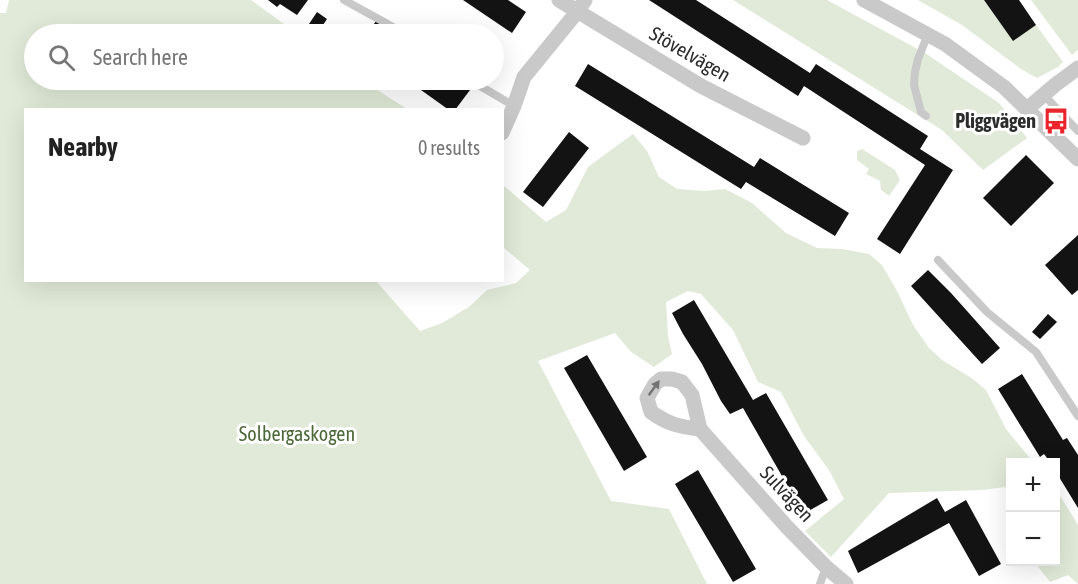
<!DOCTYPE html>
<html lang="en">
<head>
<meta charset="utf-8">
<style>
	:root { --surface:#fff; --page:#f2f2f2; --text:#222; --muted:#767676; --line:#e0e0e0 }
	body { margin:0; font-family:"Asap Condensed",sans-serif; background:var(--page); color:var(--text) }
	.controls { position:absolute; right:18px; bottom:18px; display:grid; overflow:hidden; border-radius:0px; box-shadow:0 6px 24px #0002 }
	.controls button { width:54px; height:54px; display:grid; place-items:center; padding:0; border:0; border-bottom:2px solid var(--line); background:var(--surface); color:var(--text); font:30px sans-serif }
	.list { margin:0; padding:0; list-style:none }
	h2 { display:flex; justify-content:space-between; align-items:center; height:78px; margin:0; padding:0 24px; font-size:26px }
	h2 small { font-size:20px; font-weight:400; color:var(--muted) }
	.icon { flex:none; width:33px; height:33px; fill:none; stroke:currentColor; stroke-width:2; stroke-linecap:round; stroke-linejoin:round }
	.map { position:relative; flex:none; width:1078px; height:584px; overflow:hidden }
	.search { position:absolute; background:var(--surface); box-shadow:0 6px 24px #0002; left:24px; top:24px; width:480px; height:66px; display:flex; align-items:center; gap:15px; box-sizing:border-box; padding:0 21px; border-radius:33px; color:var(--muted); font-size:22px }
	.panel { position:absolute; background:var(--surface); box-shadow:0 6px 24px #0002; left:24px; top:108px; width:480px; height:174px; border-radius:0px }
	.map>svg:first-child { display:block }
</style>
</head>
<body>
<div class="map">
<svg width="1078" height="584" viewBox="0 0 1078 584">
	<rect width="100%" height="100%" fill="#fff"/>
	<path fill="#e1ead8" d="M 9,0 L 251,0 L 298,34 L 34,34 L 34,80 L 362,80 L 407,109 L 26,110 L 26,280 L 376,281 L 420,331 L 442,323 L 469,307 L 487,290 L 516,283 L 530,270 L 503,247 L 503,185 L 546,222 L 566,210 L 588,167 L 633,134 L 647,151 L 659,177 L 677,189 L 704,191 L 725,189 L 752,203 L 786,233 L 817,248 L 842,249 L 869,254 L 882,265 L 897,291 L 913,325 L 929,348 L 942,360 L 973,379 L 986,390 L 1006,429 L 1033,462 L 1010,462 L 1010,494 L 1005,487 L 982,490 L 889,493 L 831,557 L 805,531 L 844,499 L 829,470 L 804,436 L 781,392 L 758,382 L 733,330 L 701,294 L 688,291 L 666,302 L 668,336 L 672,354 L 654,367 L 631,352 L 615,333 L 538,361 L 611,501 L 669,509 L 707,584 L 0,584 L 0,13 L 6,13 Z
		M 733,0 L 827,0 L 925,53 L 999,103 L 1027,138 L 983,170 L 942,130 Z
		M 918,0 L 984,0 L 1014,40 L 1036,25 L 1063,62 L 1058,67 L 1037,78 L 1021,69 L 962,25 Z
		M 1031,0 L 1078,0 L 1078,50 L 1072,55 Z
		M 862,149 L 895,170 L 900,180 L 889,196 L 881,190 L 880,181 L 866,174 L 869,169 L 857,160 L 857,151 Z
		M 1056,489 L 1078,525 L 1078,584 L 1068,575 L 1050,582 L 1039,568 L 1036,562 L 1056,562 Z"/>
	<path fill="#131313" d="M 268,0 L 308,0 L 297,15 L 280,4 L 277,7 Z
		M 463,0 L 508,0 L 526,12 L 512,33 Z
		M 649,0 L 696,0 L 810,73 L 816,64 L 928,136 L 920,149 L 953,170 L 900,254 L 877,239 L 925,165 L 804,86 L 798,96 Z
		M 984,0 L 1019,0 L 1036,25 L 1013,41 Z
		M 317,12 L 327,19 L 317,34 L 307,27 Z
		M 376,21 L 394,34 L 367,34 Z
		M 588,64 L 754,167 L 760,158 L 849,213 L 835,236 L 746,182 L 741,189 L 575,86 Z
		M 407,80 L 456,80 L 470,90 L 455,110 L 449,110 Z
		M 569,132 L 589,148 L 543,207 L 523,192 Z
		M 1026,155 L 1054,183 L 1011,226 L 983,198 Z
		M 1078,235 L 1078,290 L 1072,295 L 1045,265 Z
		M 928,270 L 951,293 L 1000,348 L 982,364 L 911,286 Z
		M 694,300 L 753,400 L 766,393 L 828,500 L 805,513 L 790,490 L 743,408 L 730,414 L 721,401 L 702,364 L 683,334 L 672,313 Z
		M 1048,314 L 1057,322 L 1040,339 L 1032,332 Z
		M 587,355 L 647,457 L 624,471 L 564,368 Z
		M 1022,374 L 1063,440 L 1067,438 L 1078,455 L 1078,508 L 1056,472 L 1056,462 L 1050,462 L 1044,454 L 1040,457 L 998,389 Z
		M 698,470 L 756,569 L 733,582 L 675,484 Z
		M 937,498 L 945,512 L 966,500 L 1001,564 L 979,576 L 949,523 L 858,573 L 848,551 Z"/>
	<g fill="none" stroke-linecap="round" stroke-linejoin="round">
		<path stroke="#c9c9c9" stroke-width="8" d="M 344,0 L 393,27 L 404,34
			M 470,80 L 514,106
			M 1043,94 L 1078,131
			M 926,116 L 921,112 L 914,85 L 915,72 L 918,59 L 928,34
			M 938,260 L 987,312 L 1036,352 L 1078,416
			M 820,584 L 826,567"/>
		<path stroke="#c9c9c9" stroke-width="15" d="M 559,0 L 701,86 L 803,138
			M 864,0 L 945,44 L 1004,87 L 1078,159
			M 1027,109 L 1055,85 L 1078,68
			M 502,133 L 514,106 L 524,77 L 577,12 L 585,0
			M 700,429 C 679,427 668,424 651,412 L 647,398 L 655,384 L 661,379 L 672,379 L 682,382 L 692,395 L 700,429 L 787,527 L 826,567 L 846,584"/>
	</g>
	<defs><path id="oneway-solid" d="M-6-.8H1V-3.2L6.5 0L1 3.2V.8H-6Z" transform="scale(1.5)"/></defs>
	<use fill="#737373" href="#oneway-solid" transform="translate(654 388) rotate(-54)"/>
	<defs>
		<g id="bus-bare" transform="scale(2.07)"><path d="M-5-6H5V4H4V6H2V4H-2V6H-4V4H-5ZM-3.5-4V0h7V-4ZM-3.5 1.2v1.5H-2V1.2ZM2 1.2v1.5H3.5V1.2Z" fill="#ea262c" stroke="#fff" stroke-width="2.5" paint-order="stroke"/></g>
	</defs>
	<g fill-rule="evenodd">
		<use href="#bus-bare" x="1056" y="121"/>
	</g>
	<g text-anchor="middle" stroke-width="6" stroke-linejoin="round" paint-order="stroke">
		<g font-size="20" fill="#2c2c2c" stroke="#fff">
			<text transform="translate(690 54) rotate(30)" y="7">Stövelvägen</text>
			<text transform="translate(787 494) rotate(47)" y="7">Sulvägen</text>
		</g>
		<g font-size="20" font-weight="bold" fill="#2c2c2c" stroke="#fff" text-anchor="end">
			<text x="1036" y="128">Pliggvägen</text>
		</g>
		<g font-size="20" fill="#4c6838" stroke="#fff">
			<text x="297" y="441">Solbergaskogen</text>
		</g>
	</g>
</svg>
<div class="controls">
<button>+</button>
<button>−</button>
</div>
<div class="search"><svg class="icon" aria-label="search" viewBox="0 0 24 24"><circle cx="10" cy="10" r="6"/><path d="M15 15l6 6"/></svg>Search here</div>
<section class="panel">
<h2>Nearby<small>0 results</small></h2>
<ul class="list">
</ul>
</section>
</div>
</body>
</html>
